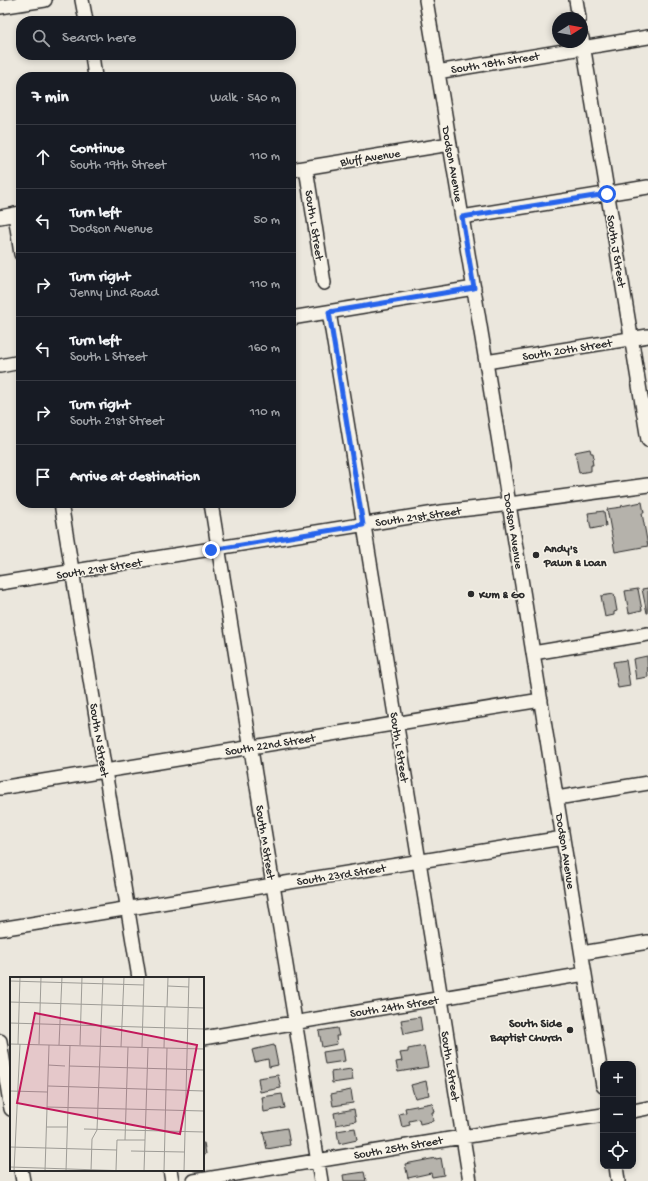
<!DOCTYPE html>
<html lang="en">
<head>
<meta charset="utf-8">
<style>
	:root { --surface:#171b24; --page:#20242c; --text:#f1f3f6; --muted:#9ea1a6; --line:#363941 }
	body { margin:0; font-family:"Gochi Hand",sans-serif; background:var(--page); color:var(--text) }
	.controls { position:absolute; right:12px; bottom:12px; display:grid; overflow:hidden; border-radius:8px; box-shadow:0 2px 6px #0003 }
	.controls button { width:36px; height:36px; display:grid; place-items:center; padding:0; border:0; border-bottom:1px solid var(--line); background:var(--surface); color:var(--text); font:20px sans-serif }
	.compass { position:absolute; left:552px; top:12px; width:36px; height:36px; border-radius:50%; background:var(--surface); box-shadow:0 2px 6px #0003; rotate:79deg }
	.stop { position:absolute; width:12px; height:12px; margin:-9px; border:3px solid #2563eb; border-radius:50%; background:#fff }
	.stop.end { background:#2563eb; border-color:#fff; box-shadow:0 1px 4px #0008 }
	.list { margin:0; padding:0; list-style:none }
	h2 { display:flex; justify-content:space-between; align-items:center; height:52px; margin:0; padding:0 16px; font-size:17px }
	h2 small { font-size:13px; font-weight:400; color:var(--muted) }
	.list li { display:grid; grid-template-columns:26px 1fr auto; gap:12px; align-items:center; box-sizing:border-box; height:64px; padding:0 16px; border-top:1px solid var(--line) }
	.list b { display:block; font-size:15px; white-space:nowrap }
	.list p { margin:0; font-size:13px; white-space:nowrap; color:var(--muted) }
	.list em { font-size:13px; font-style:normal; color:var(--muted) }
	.icon { flex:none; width:22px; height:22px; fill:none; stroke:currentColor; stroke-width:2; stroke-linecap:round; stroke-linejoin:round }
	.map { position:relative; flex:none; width:648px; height:1181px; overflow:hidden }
	.search { position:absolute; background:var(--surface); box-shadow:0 2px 6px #0003; left:16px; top:16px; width:280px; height:44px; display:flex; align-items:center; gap:10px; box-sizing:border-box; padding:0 14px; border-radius:16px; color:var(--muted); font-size:15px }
	.panel { position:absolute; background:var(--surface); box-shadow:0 2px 6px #0003; left:16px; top:72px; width:280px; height:436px; border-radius:16px }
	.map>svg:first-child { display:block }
</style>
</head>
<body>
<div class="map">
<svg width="648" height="1181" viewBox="0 0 648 1181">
	<rect width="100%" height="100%" fill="#ebe7dd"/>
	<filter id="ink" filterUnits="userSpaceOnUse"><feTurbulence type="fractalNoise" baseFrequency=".025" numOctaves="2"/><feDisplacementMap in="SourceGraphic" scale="8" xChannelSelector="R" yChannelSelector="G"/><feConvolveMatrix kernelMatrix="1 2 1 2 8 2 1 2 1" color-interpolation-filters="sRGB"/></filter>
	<g filter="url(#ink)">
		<path fill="#b5b2ab" stroke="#2b2b2b" d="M 590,449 L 591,453 L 593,453 L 594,458 L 592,459 L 593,465 L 591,465 L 591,471 L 579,473 L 575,452 Z
			M 642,502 L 644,513 L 642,513 L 648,546 L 615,552 L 607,509 L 622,507 L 621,506 Z
			M 604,511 L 606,526 L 591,529 L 588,513 Z
			M 648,588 L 648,613 L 647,613 L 642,589 Z
			M 638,589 L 642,610 L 629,613 L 625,591 Z
			M 614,594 L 617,611 L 614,612 L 614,615 L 605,617 L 601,596 Z
			M 647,656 L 648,677 L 636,679 L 633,659 Z
			M 626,660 L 630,686 L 618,688 L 613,662 Z
			M 420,1017 L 422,1030 L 404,1034 L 401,1020 Z
			M 337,1028 L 339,1036 L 336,1036 L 337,1044 L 322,1047 L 319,1031 Z
			M 274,1045 L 278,1065 L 269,1067 L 268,1059 L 255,1062 L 252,1050 Z
			M 424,1046 L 428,1067 L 398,1072 L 396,1062 L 402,1061 L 400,1053 L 408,1052 L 408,1049 Z
			M 343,1049 L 345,1061 L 325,1064 L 323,1052 Z
			M 351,1069 L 353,1080 L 332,1083 L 331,1072 Z
			M 278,1075 L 281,1088 L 260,1092 L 258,1078 Z
			M 426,1081 L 429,1095 L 415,1098 L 411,1085 Z
			M 351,1090 L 353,1103 L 333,1106 L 331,1094 Z
			M 282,1094 L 285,1108 L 264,1112 L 262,1097 Z
			M 432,1103 L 434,1112 L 432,1112 L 433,1121 L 420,1124 L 419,1119 L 409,1121 L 410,1125 L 402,1127 L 399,1114 L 406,1112 L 405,1108 Z
			M 354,1109 L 356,1121 L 336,1125 L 334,1113 Z
			M 287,1128 L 290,1145 L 267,1149 L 263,1132 Z
			M 355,1128 L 357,1140 L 339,1144 L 337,1131 Z
			M 203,1143 L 204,1143 L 206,1154 L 203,1155 Z
			M 436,1158 L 436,1159 L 441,1158 L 444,1175 L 432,1177 L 431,1173 L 408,1178 L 405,1164 Z
			M 364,1172 L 366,1181 L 344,1181 L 343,1175 Z"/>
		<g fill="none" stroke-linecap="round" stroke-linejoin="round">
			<g stroke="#2b2b2b" stroke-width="16">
				<path id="minor" d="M 82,0 L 86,21
					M 426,0 L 486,362 L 603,1086
					M 576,0 L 579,18
					M 0,7 L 45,0
					M 582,38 L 648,440
					M 92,55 L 95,77
					M 437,72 L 648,37
					M 306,168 L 324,283
					M 291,170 L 450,144
					M 15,214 L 21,254
					M 0,217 L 21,213
					M 462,217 L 648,187
					M 329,312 L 419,861 L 470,1181
					M 291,318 L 474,288
					M 486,362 L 648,336
					M 0,366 L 21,362
					M 61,503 L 139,978
					M 211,503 L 321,1181
					M 0,583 L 441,512 L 487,507 L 648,485
					M 533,653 L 648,634
					M 0,788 L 541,700
					M 557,798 L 648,783
					M 0,929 L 563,838
					M 582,953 L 648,942
					M 203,1038 L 585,974
					M 0,1041 L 11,1109
					M 633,1111 L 648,1108
					M 616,1166 L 618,1181
					M 21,1170 L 23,1181
					M 170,1170 L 172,1181
					M 194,1181 L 462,1137 L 603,1115"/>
			</g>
			<use href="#minor" stroke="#f7f3e8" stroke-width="13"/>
		</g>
	</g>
	<g fill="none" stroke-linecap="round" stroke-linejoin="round" filter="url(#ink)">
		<path stroke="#2563eb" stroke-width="5" d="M 211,550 L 363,525 L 329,312 L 474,288 L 462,217 L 607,194"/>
	</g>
	<g fill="#2b2b2b" stroke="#f7f3e8" stroke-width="1.5">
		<circle cx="536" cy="555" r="4"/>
		<circle cx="471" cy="594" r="4"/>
		<circle cx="570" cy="1030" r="4"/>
	</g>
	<g text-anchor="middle" stroke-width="3" stroke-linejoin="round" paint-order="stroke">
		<g font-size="12" fill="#2b2b2b" stroke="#f7f3e8">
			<text transform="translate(495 62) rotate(-9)" y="4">South 18th Street</text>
			<text transform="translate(370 157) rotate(-9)" y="4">Bluff Avenue</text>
			<text transform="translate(453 164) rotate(80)" y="4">Dodson Avenue</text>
			<text transform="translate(315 225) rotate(81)" y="4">South L Street</text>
			<text transform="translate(617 251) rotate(81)" y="4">South J Street</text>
			<text transform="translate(567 349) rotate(-9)" y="4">South 20th Street</text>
			<text transform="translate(418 516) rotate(-8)" y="4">South 21st Street</text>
			<text transform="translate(514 531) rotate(81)" y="4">Dodson Avenue</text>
			<text transform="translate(99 568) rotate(-9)" y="4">South 21st Street</text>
			<text transform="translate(100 740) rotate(81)" y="4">South N Street</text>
			<text transform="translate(270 744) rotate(-9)" y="4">South 22nd Street</text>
			<text transform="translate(400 747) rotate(81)" y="4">South L Street</text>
			<text transform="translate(266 842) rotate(81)" y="4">South M Street</text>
			<text transform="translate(566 851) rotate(81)" y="4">Dodson Avenue</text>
			<text transform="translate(341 874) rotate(-9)" y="4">South 23rd Street</text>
			<text transform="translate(394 1006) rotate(-9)" y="4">South 24th Street</text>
			<text transform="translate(451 1066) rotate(81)" y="4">South L Street</text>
			<text transform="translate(398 1147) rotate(-10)" y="4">South 25th Street</text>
		</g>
		<g font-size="12" font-weight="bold" fill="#2b2b2b" stroke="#f7f3e8" text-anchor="start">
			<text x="544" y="552">Andy's<tspan x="544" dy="14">Pawn &amp; Loan</tspan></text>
			<text x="479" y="598">Kum &amp; Go</text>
			<text x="562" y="1027" text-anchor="end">South Side<tspan x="562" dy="14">Baptist Church</tspan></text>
		</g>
	</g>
	<g transform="translate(10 977)">
		<rect width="194" height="194" fill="#ebe7dd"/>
		<path fill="none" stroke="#9e9c96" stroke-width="1" d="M 0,4 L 134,8M 158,9 L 179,10M 0,25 L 194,31M 157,30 L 158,0M 0,46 L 194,52M 0,67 L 194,72M 8,67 L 10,0M 29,67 L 31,0M 49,68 L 52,0M 70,68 L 72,0M 111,70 L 114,0M 132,70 L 134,0M 154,71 L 155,30M 38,88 L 55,89M 59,89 L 194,93M 38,109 L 194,114M 0,114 L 37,115M 37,130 L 194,134M 36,150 L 57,150M 74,152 L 194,155M 115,163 L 118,70M 0,170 L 107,173M 121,174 L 174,175M 0,190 L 119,194M 106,193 L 107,163 L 135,163M 4,194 L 10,67M 35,194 L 39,68M 56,194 L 60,68M 81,194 L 82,162 L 87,153 L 93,0M 134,194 L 138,71M 154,194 L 157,71M 174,194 L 179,0"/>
		<path fill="#c2185b" fill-opacity="0.15" stroke="#c2185b" stroke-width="2" d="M 25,36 L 187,68 L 170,157 L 7,126 Z"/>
		<rect width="194" height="194" fill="none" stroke="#2b2b2b" stroke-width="2"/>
	</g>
</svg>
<div class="controls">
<button>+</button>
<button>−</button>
<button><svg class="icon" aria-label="locate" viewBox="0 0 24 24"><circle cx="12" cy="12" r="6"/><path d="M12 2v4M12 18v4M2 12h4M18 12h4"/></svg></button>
</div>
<svg class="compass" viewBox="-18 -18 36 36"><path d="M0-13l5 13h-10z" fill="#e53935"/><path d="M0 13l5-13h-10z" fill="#9ea1a6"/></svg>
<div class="stop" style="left:607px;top:194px"></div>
<div class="stop end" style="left:211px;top:550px"></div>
<div class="search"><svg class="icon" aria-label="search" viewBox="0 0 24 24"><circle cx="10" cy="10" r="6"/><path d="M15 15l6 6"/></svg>Search here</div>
<section class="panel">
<h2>7 min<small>Walk · 540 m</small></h2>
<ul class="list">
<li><svg class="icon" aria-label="ahead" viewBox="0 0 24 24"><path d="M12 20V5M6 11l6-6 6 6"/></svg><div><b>Continue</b><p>South 19th Street</p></div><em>110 m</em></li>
<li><svg class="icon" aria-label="left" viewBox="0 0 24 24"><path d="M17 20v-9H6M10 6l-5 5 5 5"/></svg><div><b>Turn left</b><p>Dodson Avenue</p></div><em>50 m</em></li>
<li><svg class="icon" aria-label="right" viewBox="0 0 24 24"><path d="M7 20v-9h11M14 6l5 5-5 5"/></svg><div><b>Turn right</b><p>Jenny Lind Road</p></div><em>110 m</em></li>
<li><svg class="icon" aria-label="left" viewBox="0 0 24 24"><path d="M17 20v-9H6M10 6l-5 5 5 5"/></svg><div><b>Turn left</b><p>South L Street</p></div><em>160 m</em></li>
<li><svg class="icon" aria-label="right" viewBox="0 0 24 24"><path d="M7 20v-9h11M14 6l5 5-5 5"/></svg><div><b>Turn right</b><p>South 21st Street</p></div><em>110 m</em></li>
<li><svg class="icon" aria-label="arrive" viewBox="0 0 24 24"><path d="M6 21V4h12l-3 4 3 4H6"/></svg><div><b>Arrive at destination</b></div></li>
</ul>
</section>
</div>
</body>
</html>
